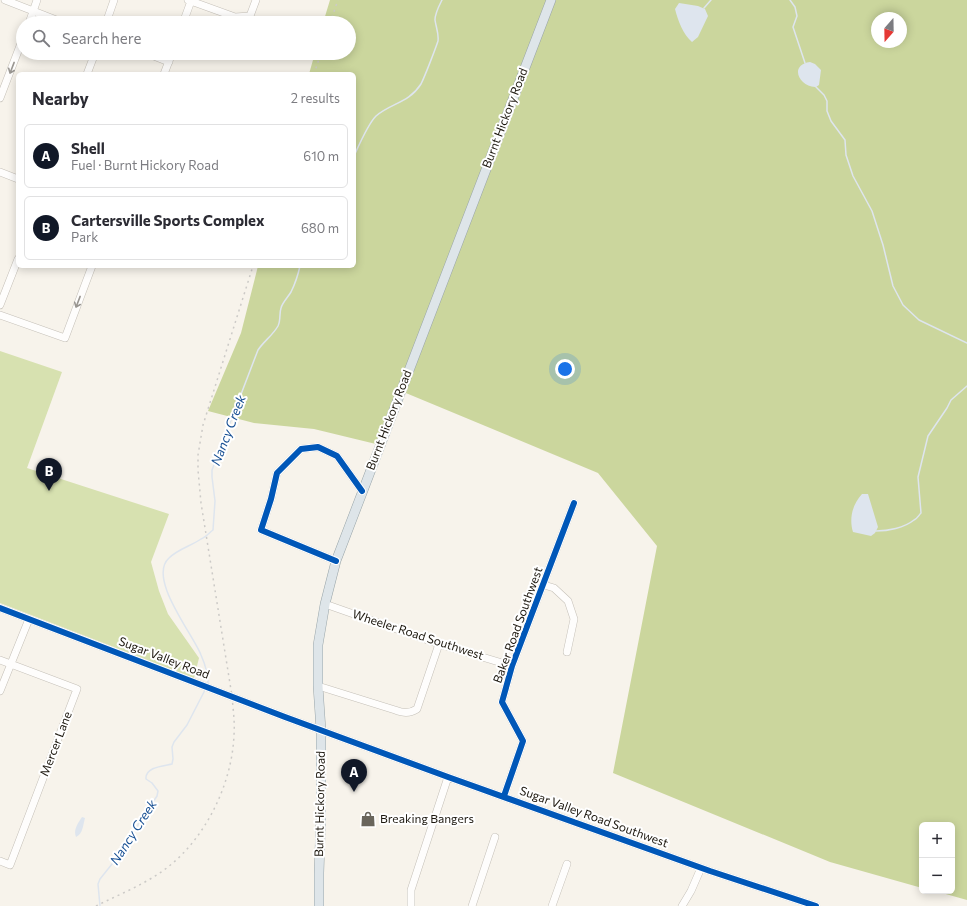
<!DOCTYPE html>
<html lang="en">
<head>
<meta charset="utf-8">
<style>
	:root { --surface:#fff; --page:#f2f2f3; --text:#2b2b33; --muted:#7c7c81; --line:#e1e1e2; --accent:#111827 }
	body { margin:0; font-family:Commissioner,sans-serif; background:var(--page); color:var(--text) }
	.controls { position:absolute; right:12px; bottom:12px; display:grid; overflow:hidden; border-radius:6px; box-shadow:0 2px 10px #0003 }
	.controls button { width:36px; height:36px; display:grid; place-items:center; padding:0; border:0; border-bottom:1px solid var(--line); background:var(--surface); color:var(--text); font:20px sans-serif }
	.compass { position:absolute; left:871px; top:12px; width:36px; height:36px; border-radius:50%; background:var(--surface); box-shadow:0 2px 10px #0003; rotate:200deg }
	.you { position:absolute; left:565px; top:369px; width:14px; height:14px; margin:-10px; border:3px solid #fff; border-radius:50%; background:#1a73e8; box-shadow:0 0 0 6px #1a73e833 }
	.badge { display:grid; place-items:center; width:26px; height:26px; border-radius:50%; background:var(--accent); color:#fff; font-size:13px; font-weight:700 }
	.pin { position:absolute; translate:-50% -33px; filter:drop-shadow(0 1px 2px #0008) }
	.pin::after { content:''; position:absolute; top:21px; width:14px; height:12px; background:inherit; clip-path:polygon(0 0,100% 0,50% 100%) }
	.list { margin:0; padding:0; list-style:none }
	h2 { display:flex; justify-content:space-between; align-items:center; height:52px; margin:0; padding:0 16px; font-size:17px }
	h2 small { font-size:13px; font-weight:400; color:var(--muted) }
	.list li { display:grid; grid-template-columns:26px 1fr auto; gap:12px; align-items:center; box-sizing:border-box; height:64px; margin:0 8px 8px; padding:0 8px; border:1px solid var(--line); border-radius:6px }
	.list b { display:block; font-size:15px; white-space:nowrap }
	.list p { margin:0; font-size:13px; white-space:nowrap; color:var(--muted) }
	.list em { font-size:13px; font-style:normal; color:var(--muted) }
	.icon { flex:none; width:22px; height:22px; fill:none; stroke:currentColor; stroke-width:2; stroke-linecap:round; stroke-linejoin:round }
	.map { position:relative; flex:none; width:967px; height:906px; overflow:hidden }
	.search { position:absolute; background:var(--surface); box-shadow:0 2px 10px #0003; left:16px; top:16px; width:340px; height:44px; display:flex; align-items:center; gap:10px; box-sizing:border-box; padding:0 14px; border-radius:22px; color:var(--muted); font-size:15px }
	.panel { position:absolute; background:var(--surface); box-shadow:0 2px 10px #0003; left:16px; top:72px; width:340px; height:196px; border-radius:6px }
	.map>svg:first-child { display:block }
</style>
</head>
<body>
<div class="map">
<svg width="967" height="906" viewBox="0 0 967 906">
	<rect width="100%" height="100%" fill="#f7f3eb"/>
	<path fill="#d7e1b0" d="M 0,351 L 62,372 L 27,468 L 169,514 L 151,562 L 159,591 L 168,614 L 199,658 L 194,678 L 0,603 Z"/>
	<path fill="#cbd69d" fill-rule="evenodd" d="M 330,0 L 967,0 L 967,900 L 935,891 L 952,891 L 952,825 L 922,825 L 922,888 L 830,862 L 613,773 L 657,546 L 598,473 L 401,391 L 380,445 L 314,429 L 254,423 L 208,411 L 241,333 L 258,266 L 354,266 L 354,74 L 309,74 L 315,53 L 349,53 L 349,23 L 323,23 ZM 877,18 L 901,18 L 901,42 L 877,42 Z"/>
	<path fill="#dee5ee" d="M 679,3 L 698,6 L 705,9 L 708,16 L 698,37 L 692,42 C 683,34 678,21 675,9 Z
		M 810,62 L 815,64 L 821,70 L 819,85 L 816,87 C 800,88 788,65 810,62 Z
		M 862,494 L 868,494 L 878,527 L 875,533 L 871,536 L 853,532 C 849,519 852,505 862,494 Z
		M 82,817 L 85,818 C 83,825 83,834 76,837 C 73,830 78,823 82,817 Z"/>
	<g fill="none" stroke-linecap="round" stroke-linejoin="round">
		<path stroke="#dee5ee" stroke-width="1.5" d="M 790,0 L 795,7 L 797,16 L 793,27 L 805,63
			M 704,8 L 711,0
			M 816,87 L 824,95 L 827,101 L 827,111 L 831,121 L 845,140 L 846,155 L 853,176 L 872,211 L 883,245 L 893,286 L 903,305 L 919,320 L 967,343
			M 354,156 C 359,145 368,124 376,116 C 391,103 409,103 421,84 C 425,76 435,50 438,41 C 439,34 436,27 435,20 C 435,13 439,6 442,0
			M 876,531 C 888,531 904,528 914,520 C 917,519 919,515 921,513 L 918,477 L 928,436 L 947,408 L 951,400 L 967,386
			M 208,684 C 208,674 205,664 201,655 C 193,634 147,578 169,558 C 178,549 191,546 201,539 C 206,537 209,533 213,530 L 215,501 L 212,477 L 212,470 L 258,350 C 264,341 273,335 278,326 C 281,320 279,314 281,308 C 282,303 288,297 291,292 C 295,284 298,275 300,266
			M 100,906 L 98,884 L 100,879 L 112,864 L 157,796 L 158,791 L 152,783 L 146,779 C 145,767 163,766 172,764 L 173,759 L 172,747 L 174,742 L 187,725 L 205,690"/>
		<g stroke="#c5c0b8" stroke-width="8">
			<path id="minor" d="M 5,0 L 64,23
				M 188,0 L 235,17 L 250,16 L 256,0
				M 29,23 L 37,0
				M 106,23 L 114,0
				M 183,23 L 191,1
				M 146,53 L 169,62
				M 87,74 L 95,53
				M 164,74 L 172,53
				M 0,98 L 23,38
				M 0,172 L 18,179
				M 0,305 L 18,259
				M 0,315 L 65,338 L 92,266
				M 336,561 L 261,530 L 271,499 L 277,473 L 301,449 L 318,447 L 337,456 L 362,491
				M 544,585 L 554,588 L 568,601 L 574,619 L 567,652
				M 325,604 L 439,644 L 512,666
				M 0,608 L 285,717 L 448,777 L 710,871 L 816,906
				M 0,660 L 77,689 L 10,865 L 0,861
				M 318,686 L 395,710 C 403,713 409,714 417,709 L 439,644
				M 0,691 L 29,619
				M 504,796 L 523,741 L 502,702 L 512,666 L 574,503
				M 411,906 L 411,890 L 448,777
				M 472,906 L 495,837
				M 552,906 L 567,864
				M 682,906 L 691,891 L 701,868"/>
		</g>
		<g stroke="#98a4a8" stroke-width="10">
			<path id="major" d="M 319,906 L 319,873 L 321,813 L 321,730 L 318,686 L 318,645 L 325,604 L 336,561 L 551,0"/>
		</g>
		<use href="#minor" stroke="#fefdfc" stroke-width="7"/>
		<use href="#major" stroke="#dee5e9" stroke-width="9"/>
		<path stroke="#cccac7" stroke-width="1.5" stroke-dasharray="2 4" stroke-linecap="butt" d="M 330,23 L 338,0
			M 314,74 L 321,53
			M 96,906 C 120,894 146,884 168,867 C 206,837 232,784 234,735 C 235,722 233,709 232,696 L 201,503 L 198,470 L 198,455 L 203,425 L 253,266"/>
		<g stroke="#fff" stroke-width="8">
			<path id="cycleway" d="M 336,561 L 261,530 L 271,499 L 277,473 L 301,449 L 318,447 L 337,456 L 362,491
				M 0,608 L 285,717 L 448,777 L 710,871 L 816,906
				M 504,796 L 523,741 L 502,702 L 512,666 L 574,503"/>
		</g>
		<use href="#cycleway" stroke="#0057b8" stroke-width="6"/>
	</g>
	<defs><path id="oneway-shaft" d="M-6 0H5M1.5-3L5.5 0L1.5 3" fill="none" stroke-width="1.6" stroke-linecap="round" stroke-linejoin="round"/></defs>
	<g stroke="#999691">
		<use href="#oneway-shaft" transform="translate(12 68) rotate(111)"/>
		<use href="#oneway-shaft" transform="translate(78 302) rotate(111)"/>
	</g>
	<defs>
		<g id="shop-bare" transform="scale(1.2)"><path d="M-5-2.5h2.3a2.7 3.5 0 0 1 5.4 0H5L5.5 6h-11ZM-1.5-2.5h3a1.5 2.3 0 0 0-3 0Z" fill="#69655c" stroke="#fff" stroke-width="2.5" paint-order="stroke"/></g>
	</defs>
	<g fill-rule="evenodd">
		<use href="#shop-bare" x="368" y="819"/>
	</g>
	<g text-anchor="middle" stroke-width="4" stroke-linejoin="round" paint-order="stroke">
		<g font-size="12" fill="#1d180f" stroke="#fff">
			<text transform="translate(505 118) rotate(-69)" y="4">Burnt Hickory Road</text>
			<text transform="translate(389 420) rotate(-69)" y="4">Burnt Hickory Road</text>
			<text transform="translate(518 625) rotate(-70)" y="4">Baker Road Southwest</text>
			<text transform="translate(418 635) rotate(18)" y="4">Wheeler Road Southwest</text>
			<text transform="translate(164 658) rotate(21)" y="4">Sugar Valley Road</text>
			<text transform="translate(56 744) rotate(-69)" y="4">Mercer Lane</text>
			<text transform="translate(320 804) rotate(-89)" y="4">Burnt Hickory Road</text>
			<text transform="translate(594 817) rotate(20)" y="4">Sugar Valley Road Southwest</text>
		</g>
		<g font-size="12" fill="#1d180f" stroke="#fff" text-anchor="start">
			<text x="380" y="823">Breaking Bangers</text>
		</g>
		<g font-size="13" font-style="italic" fill="#174f93" stroke="#fff">
			<text transform="translate(228 430) rotate(-69)" y="5">Nancy Creek</text>
			<text transform="translate(133 832) rotate(-57)" y="5">Nancy Creek</text>
		</g>
	</g>
</svg>
<div class="controls">
<button>+</button>
<button>−</button>
</div>
<svg class="compass" viewBox="-18 -18 36 36"><path d="M0-13l5 13h-10z" fill="#e53935"/><path d="M0 13l5-13h-10z" fill="#7c7c81"/></svg>
<div class="you"></div>
<div class="pin badge" style="left:354px;top:792px">A</div>
<div class="pin badge" style="left:49px;top:491px">B</div>
<div class="search"><svg class="icon" aria-label="search" viewBox="0 0 24 24"><circle cx="10" cy="10" r="6"/><path d="M15 15l6 6"/></svg>Search here</div>
<section class="panel">
<h2>Nearby<small>2 results</small></h2>
<ul class="list">
<li><span class="badge">A</span><div><b>Shell</b><p>Fuel · Burnt Hickory Road</p></div><em>610 m</em></li>
<li><span class="badge">B</span><div><b>Cartersville Sports Complex</b><p>Park</p></div><em>680 m</em></li>
</ul>
</section>
</div>
</body>
</html>
